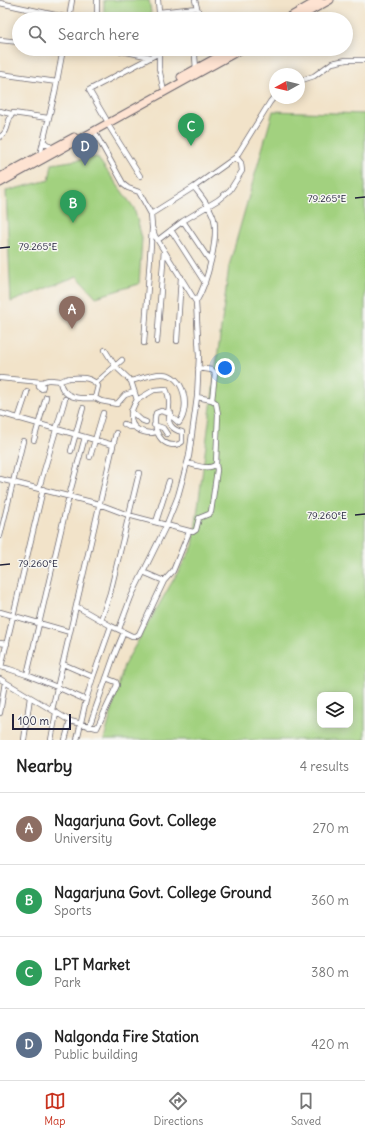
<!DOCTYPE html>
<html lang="en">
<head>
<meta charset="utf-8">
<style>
	:root { --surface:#fff; --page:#f2f2f2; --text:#222; --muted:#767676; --line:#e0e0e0; --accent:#c8321e }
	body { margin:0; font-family:Delius,sans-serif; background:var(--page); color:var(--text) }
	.controls { position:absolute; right:12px; bottom:12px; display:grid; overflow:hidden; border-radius:8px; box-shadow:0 2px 10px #0003 }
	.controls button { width:36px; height:36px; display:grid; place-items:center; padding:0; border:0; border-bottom:1px solid var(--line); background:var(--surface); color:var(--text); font:20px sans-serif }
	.compass { position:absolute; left:269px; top:68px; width:36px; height:36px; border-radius:50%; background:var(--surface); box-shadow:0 2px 10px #0003; rotate:262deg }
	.scale { position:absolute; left:12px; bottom:10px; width:59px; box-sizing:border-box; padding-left:4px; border:2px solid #22223b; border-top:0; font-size:11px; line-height:14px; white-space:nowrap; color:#22223b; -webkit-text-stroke:3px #f6f6f2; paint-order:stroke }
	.you { position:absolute; left:225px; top:368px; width:14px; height:14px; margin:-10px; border:3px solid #fff; border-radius:50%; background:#1a73e8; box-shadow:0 0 0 6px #1a73e833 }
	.badge { display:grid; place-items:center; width:26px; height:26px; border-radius:50%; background:var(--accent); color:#fff; font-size:13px; font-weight:700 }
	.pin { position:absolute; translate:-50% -33px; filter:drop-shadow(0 1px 2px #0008) }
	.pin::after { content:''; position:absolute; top:21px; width:14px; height:12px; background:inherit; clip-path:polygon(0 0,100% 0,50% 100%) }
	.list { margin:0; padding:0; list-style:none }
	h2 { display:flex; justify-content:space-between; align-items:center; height:52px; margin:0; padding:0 16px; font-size:17px }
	h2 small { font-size:13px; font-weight:400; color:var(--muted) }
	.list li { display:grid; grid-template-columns:26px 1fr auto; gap:12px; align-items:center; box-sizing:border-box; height:72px; padding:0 16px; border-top:1px solid var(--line) }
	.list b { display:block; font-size:15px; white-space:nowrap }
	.list p { margin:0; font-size:13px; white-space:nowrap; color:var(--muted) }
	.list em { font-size:13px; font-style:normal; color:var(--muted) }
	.icon { flex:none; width:22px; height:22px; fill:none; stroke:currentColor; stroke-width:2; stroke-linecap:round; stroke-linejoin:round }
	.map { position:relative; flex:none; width:365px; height:740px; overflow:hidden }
	.search { position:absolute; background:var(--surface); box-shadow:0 2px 10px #0003; left:12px; right:12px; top:12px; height:44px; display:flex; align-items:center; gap:10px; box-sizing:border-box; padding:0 14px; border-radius:22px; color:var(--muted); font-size:15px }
	.sheet { height:340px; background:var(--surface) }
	nav { display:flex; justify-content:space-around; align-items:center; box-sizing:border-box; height:56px; border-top:1px solid var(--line); background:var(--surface); font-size:11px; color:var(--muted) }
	nav a { display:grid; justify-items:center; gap:2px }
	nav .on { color:var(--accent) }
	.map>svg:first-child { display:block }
</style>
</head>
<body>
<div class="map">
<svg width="365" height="740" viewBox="0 0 365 740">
	<rect width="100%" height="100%" fill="#f6f6f2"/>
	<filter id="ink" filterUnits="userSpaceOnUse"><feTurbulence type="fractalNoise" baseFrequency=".025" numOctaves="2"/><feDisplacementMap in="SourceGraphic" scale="8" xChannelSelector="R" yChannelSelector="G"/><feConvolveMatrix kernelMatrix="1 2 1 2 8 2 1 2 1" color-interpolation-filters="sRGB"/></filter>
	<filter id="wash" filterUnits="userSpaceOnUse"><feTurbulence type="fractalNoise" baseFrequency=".012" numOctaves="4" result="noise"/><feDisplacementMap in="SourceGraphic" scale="16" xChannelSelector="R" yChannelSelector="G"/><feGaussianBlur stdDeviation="0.9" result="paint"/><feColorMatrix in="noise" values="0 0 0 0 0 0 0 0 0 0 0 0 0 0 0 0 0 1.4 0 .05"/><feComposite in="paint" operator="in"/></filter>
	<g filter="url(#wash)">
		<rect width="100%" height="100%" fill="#f2e3c9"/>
		<path fill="#a2d17f" stroke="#627a5d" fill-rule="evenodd" d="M 104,0 L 149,0 L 152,19 L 104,19 Z
			M 273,111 L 365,114 L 365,740 L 104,740 L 124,665 L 193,546 L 229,266 ZM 320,695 L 350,695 L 350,725 L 320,725 Z
			M 97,157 L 134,208 L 142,238 L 139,284 L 96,297 L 77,276 L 11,302 L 6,191 L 49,180 L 52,164 Z"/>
	</g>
	<g filter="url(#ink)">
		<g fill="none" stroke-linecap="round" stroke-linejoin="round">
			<g stroke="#6b666d" stroke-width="6">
				<path id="minor" d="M 158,0 L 159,12 L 197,8 L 195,0
					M 0,3 L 69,18
					M 197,8 L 202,19
					M 159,12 L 159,19
					M 69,19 L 72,0
					M 97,19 L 97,0
					M 0,40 L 19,42
					M 112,49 L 151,57
					M 159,49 L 159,68 L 163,87
					M 196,69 L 195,56 L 198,49
					M 0,74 L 57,82
					M 299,81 L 314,76 L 332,63 L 346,60 L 365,60
					M 0,111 L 11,114
					M 106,119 L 89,90 L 159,53
					M 107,123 L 140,176
					M 94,131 L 124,185 L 128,188 L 139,192 L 151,214
					M 0,137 C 10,131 6,121 13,113 L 48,118
					M 43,141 L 52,148
					M 40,155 L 55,92 L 63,49
					M 194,187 C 201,196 209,205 213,216 C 220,235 207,284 196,302
					M 183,221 L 210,261
					M 171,230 L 205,283
					M 158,240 L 183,221 L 218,200 L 230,190 L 242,171 L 241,163 L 236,157
					M 177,341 L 181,277
					M 157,342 L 164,250
					M 144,343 L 152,229
					M 105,350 L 115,366 L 131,381 C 141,378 152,374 162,374 C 184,374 191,407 179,423 L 170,415
					M 0,378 L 41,382
					M 69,378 C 80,378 91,376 98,386 L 95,398 C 81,399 62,399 60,381 Z
					M 131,381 L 137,400 L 154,390 L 166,389 C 170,397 170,404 168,413 L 161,411 L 156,413 C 151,428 162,450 179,444 L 182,442 L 182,432 C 173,430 165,423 171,413 L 168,413
					M 41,382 L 43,386 L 42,389 L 39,387 L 39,385 C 45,378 52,380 60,381
					M 96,383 L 122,360
					M 197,397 L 212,400 L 215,373 L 212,370 L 198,368
					M 95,398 L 101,401 L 117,404 L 125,395 L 134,392
					M 137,400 C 129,412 127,428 144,432 C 149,433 151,434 156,432
					M 131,411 L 141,420 L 146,422
					M 0,413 L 113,445
					M 18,419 L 27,392
					M 124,424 L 129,427 L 134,427
					M 154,425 L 163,428 L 167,434
					M 34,440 L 46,397
					M 71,451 L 83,408
					M 90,457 L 103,413
					M 187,463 C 195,465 209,471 216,464 L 218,414 L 216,403 L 212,400
					M 0,479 L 99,504 L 128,515 L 193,532 L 196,530 L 199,518 L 209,514 L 211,512 L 217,470 L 216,464
					M 39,488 L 65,399
					M 43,489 L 1,667 L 9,669 L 27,675 L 69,496 L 85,437
					M 156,522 L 169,481
					M 0,536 L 23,441
					M 164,581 L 173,571 L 189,532
					M 0,612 L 70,632
					M 101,620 L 110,593 L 139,473
					M 111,626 L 132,636 L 136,636 L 139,634 L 164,581 L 143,572
					M 119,629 L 131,597 L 166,526 L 178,496 L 189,456 L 197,397 L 199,356 L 196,302 L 155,236 L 152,227 L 151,214 L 194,187 L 236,157 L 270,102 L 275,96
					M 0,643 L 7,644
					M 63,664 L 93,677 L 111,626 L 76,606
					M 27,675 L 57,687 L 86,700
					M 0,679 L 30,697
					M 52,710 L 70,721 L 97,728 L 117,685 L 116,682 L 106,678
					M 0,713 L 5,682
					M 89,727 L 114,656 L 124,632
					M 24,740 L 30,697 L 52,710 L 116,433
					M 51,740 L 56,713
					M 65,740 L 70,721
					M 77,740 L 86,700 L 93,677"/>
			</g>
			<g stroke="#6b666d" stroke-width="9">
				<path id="secondary" d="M 286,19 L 319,0
					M 296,19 L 330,0
					M 181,77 L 232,49
					M 0,177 L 74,137
					M 0,183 L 242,49"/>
			</g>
			<use href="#minor" stroke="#fff" stroke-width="4.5"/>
			<use href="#secondary" stroke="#fee3d2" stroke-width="7"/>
		</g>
	</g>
	<path fill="none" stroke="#22223b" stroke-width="1.5" d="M 355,198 L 365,197M 0,248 L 10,247M 355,515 L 365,514M 0,565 L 10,564"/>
	<g font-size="10" text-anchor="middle" fill="#22223b" stroke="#f6f6f2" stroke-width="3" stroke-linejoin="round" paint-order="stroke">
		<text x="327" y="202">79.265°E</text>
		<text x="38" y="250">79.265°E</text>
		<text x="327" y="519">79.260°E</text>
		<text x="38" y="567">79.260°E</text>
	</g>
</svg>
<div class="controls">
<button><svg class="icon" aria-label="layers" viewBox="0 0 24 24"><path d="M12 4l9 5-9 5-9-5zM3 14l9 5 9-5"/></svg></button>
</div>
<svg class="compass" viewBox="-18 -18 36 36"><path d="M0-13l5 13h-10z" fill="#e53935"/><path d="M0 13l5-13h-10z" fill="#767676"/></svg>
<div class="scale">100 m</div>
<div class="you"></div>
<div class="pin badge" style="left:72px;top:329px;background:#8d6e63">A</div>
<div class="pin badge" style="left:73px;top:223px;background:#2e9e5b">B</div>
<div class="pin badge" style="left:191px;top:146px;background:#2e9e5b">C</div>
<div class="pin badge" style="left:85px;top:166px;background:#5c6f8a">D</div>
<div class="search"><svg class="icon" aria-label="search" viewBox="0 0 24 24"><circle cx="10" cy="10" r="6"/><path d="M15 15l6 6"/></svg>Search here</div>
</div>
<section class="sheet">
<h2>Nearby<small>4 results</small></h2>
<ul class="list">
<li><span class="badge" style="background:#8d6e63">A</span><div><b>Nagarjuna Govt. College</b><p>University</p></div><em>270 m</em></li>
<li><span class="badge" style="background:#2e9e5b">B</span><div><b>Nagarjuna Govt. College Ground</b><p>Sports</p></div><em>360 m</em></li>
<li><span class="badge" style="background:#2e9e5b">C</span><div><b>LPT Market</b><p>Park</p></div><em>380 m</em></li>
<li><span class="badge" style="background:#5c6f8a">D</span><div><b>Nalgonda Fire Station</b><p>Public building</p></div><em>420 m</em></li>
</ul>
</section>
<nav>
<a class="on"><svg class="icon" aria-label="map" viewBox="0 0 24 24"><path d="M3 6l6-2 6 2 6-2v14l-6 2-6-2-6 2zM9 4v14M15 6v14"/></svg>Map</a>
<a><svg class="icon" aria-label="directions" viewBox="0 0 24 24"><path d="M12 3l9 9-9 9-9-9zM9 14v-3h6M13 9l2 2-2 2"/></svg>Directions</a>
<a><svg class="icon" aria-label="saved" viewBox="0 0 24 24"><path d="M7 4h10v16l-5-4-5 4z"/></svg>Saved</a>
</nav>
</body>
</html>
